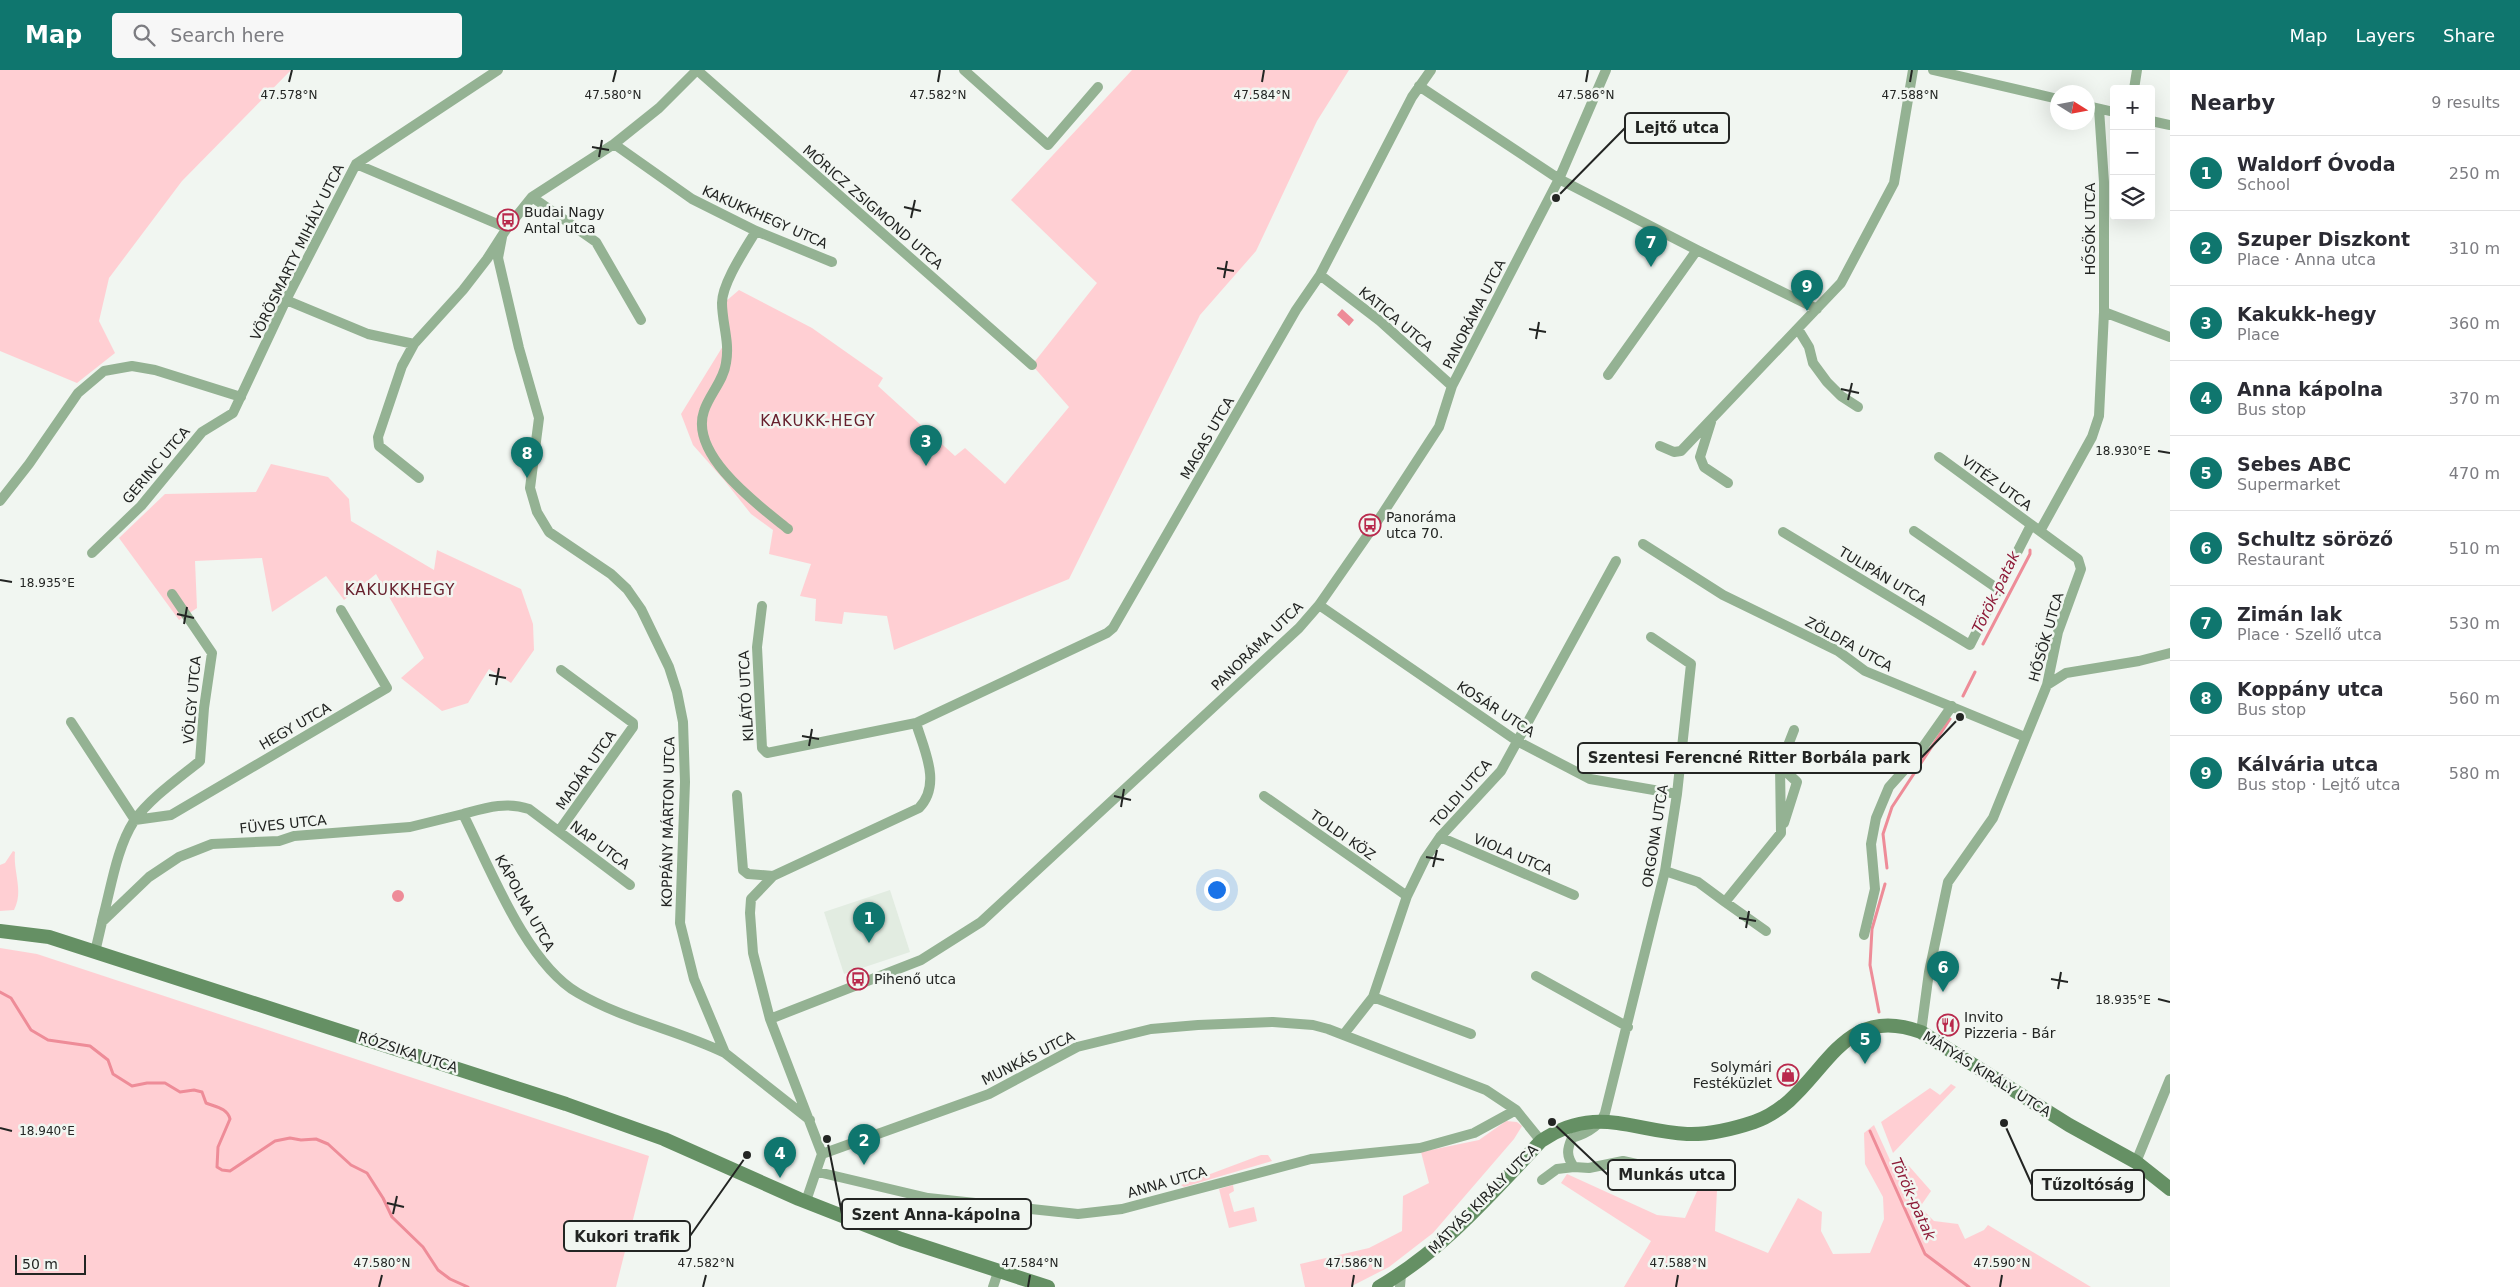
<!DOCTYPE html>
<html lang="en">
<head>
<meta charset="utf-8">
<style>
	:root { --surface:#fff; --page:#f7f7f7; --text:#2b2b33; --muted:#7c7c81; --line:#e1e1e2; --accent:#0f766e }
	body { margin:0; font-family:"DejaVu Sans",sans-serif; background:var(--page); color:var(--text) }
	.controls { position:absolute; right:15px; top:15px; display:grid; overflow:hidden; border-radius:5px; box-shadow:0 5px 20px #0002 }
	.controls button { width:45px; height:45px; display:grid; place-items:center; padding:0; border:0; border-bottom:1px solid var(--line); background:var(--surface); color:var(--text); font:25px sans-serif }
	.compass { position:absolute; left:2050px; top:15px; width:45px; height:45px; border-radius:50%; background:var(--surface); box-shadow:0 5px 20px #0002; rotate:101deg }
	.scale { position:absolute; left:15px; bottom:12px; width:71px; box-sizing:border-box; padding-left:5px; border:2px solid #232523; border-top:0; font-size:14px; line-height:18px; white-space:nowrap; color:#232523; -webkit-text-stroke:4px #f1f6f1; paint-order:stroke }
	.you { position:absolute; left:1216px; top:819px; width:18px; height:18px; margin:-12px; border:4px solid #fff; border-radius:50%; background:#1a73e8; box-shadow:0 0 0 8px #1a73e833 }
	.badge { display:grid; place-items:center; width:32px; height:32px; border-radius:50%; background:var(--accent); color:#fff; font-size:16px; font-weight:700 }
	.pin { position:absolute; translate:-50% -41px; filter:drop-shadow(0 1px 2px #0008) }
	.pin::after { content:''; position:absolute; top:26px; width:18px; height:15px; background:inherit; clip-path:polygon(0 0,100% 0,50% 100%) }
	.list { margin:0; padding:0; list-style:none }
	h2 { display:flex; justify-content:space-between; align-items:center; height:65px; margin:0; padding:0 20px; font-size:21px }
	h2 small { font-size:16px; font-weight:400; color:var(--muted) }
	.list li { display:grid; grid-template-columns:32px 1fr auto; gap:15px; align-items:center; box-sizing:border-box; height:75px; padding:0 20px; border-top:1px solid var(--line) }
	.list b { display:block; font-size:19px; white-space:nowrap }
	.list p { margin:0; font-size:16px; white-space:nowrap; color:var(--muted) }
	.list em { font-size:16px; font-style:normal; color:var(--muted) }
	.icon { flex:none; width:28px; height:28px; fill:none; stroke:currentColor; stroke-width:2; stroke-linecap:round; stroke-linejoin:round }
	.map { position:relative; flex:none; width:2170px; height:1217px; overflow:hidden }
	header { display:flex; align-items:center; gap:30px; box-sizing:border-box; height:70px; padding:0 25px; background:var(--accent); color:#fff }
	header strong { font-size:24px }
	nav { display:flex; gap:28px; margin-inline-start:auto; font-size:18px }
	.search { width:350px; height:45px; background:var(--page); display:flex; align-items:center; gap:12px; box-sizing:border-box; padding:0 18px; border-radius:5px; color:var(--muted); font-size:19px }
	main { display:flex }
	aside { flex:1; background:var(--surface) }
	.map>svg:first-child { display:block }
</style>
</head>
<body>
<header>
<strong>Map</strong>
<div class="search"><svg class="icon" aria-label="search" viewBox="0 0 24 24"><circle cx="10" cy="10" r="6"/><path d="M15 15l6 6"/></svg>Search here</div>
<nav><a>Map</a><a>Layers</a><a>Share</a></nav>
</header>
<main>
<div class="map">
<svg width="2170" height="1217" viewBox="0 0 2170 1217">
	<rect width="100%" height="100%" fill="#f1f6f1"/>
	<path fill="#e2ece1" d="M 890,820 L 910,882 L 844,904 L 824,842 Z"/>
	<path fill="#ffcfd3" d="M 0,0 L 291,0 L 182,111 L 109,208 L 99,251 L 115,283 L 77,313 L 0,281 Z
		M 1132,0 L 1349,0 L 1317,51 L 1256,181 L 1200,245 L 1069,509 L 894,580 L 887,546 L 844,542 L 842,554 L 815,551 L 816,529 L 800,526 L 811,494 L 769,484 L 773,460 L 751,444 L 724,410 L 693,375 L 681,344 L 723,276 L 718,238 L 739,220 L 812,258 L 883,308 L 878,316 L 955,386 L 965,378 L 1005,414 L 1069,337 L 1032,295 L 1097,213 L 1011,130 Z
		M 271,394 L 328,407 L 349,429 L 351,451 L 434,500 L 437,480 L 521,519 L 533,554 L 534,580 L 511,613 L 489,599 L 468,633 L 442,641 L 401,608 L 424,588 L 376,504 L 344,530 L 326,506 L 272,542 L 262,488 L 195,491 L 197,538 L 179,550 L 119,468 L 165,424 L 256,422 Z
		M 13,781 L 15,782 C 13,802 24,821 14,840 L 0,841 L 0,795 L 5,793 Z
		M 0,878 L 37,884 L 649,1086 L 616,1217 L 0,1217 Z
		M 1951,1014 L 1956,1017 L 1893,1083 L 1881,1052 L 1930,1018 L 1940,1025 Z
		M 1506,1051 L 1517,1052 L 1522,1056 L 1514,1069 L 1433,1163 L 1389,1197 L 1350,1217 L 1305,1217 L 1300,1194 L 1369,1178 L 1402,1161 L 1403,1126 L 1429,1113 L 1421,1082 L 1479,1070 Z
		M 1874,1055 L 1890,1090 L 1909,1096 L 1931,1121 L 1920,1137 L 1934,1151 L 1958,1154 L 1965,1169 L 1984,1160 L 1988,1155 L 2091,1217 L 1624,1217 L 1651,1171 L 1561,1113 L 1567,1104 L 1657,1145 L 1685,1148 L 1711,1090 L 1718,1099 L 1715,1161 L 1768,1183 L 1798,1128 L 1822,1142 L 1821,1161 L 1833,1184 L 1870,1183 L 1884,1149 L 1883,1127 L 1865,1094 L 1864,1063 Z
		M 1261,1085 L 1268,1085 L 1272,1091 L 1184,1117 L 1181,1115 Z
		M 1233,1115 L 1234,1121 L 1229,1124 L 1234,1142 L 1254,1137 L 1257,1151 L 1229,1158 L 1219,1119 Z"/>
	<path fill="#ee8c98" d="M 1342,239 L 1354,250 L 1349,256 L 1337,245 Z
		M392 826a6 6 0 1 1 12 0a6 6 0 1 1-12 0Z"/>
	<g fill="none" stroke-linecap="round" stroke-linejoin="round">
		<path stroke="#ee8c98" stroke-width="3" d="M 1983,574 L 2030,484 L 2030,480
			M 1963,626 L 1975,602
			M 1887,798 L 1883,764 L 1892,737 L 1950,649
			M 0,922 L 11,928 L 31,960 L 48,970 L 90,976 L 108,990 L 113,1004 L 132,1016 L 147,1013 L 165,1013 L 180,1022 L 194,1020 L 202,1022 L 206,1033 C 216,1037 227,1038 230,1049 L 218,1077 L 217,1097 L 222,1100 L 230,1101 L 275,1071 L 290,1068 L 301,1070 L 316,1069 L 328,1074 L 351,1095 L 367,1103 L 383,1128 L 392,1147 L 423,1177 L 438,1200 L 450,1209 L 468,1217
			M 1879,942 L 1870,895 L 1872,859 L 1885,814
			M 1870,1061 L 1925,1184 L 1969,1217"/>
		<path stroke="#94b293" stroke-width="10" d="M 697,0 L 1032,295
			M 964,0 L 1048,75 L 1098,17
			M 1933,0 L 2058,29
			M 1419,16 L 1559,109 L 1697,180 L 1817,239
			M 2134,19 L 2137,0
			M 2088,36 L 2114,42
			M 2151,51 L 2170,55
			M 614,74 L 692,129 L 756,161 L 832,192
			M 356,94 L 507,158
			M 532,127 L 596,172 L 641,250
			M 756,161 C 746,178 722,213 722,233 C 722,253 730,272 726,293 C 724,310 709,325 704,341 C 689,385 758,435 788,459
			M 502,167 L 498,188 L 519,278 L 539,348 L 530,418 L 537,442 L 549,462 L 611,504 L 627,519 L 641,539 L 669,597 L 677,622 L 683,652 L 685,712 L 680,853 L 694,909 L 725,983 L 810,1050
			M 1320,205 L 1380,251 L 1452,316
			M 286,230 L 368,264 L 414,274
			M 2104,242 L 2170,267
			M 1798,259 L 1809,277 L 1813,293 L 1827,312 L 1841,326 L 1858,337
			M 1608,305 L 1697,180
			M 1711,352 L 1700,387 L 1704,397 L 1728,413
			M 1660,376 L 1674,382 L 1681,381 L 1841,213 L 1894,113 L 1913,0
			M 419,408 L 379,376 L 378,367 L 402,296 L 414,274 L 463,220 L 487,189 L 507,158 L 532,127 L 614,74 L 659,38 L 697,0
			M 0,431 L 29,394 L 78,323 L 104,301 L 132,296 L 155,300 L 241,327
			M 1914,461 L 1998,519
			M 2040,461 L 2092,367 L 2099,346 L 2104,242 L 2104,112 L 2099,39
			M 1783,462 L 1970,575 L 2031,455
			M 1643,474 L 1723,525 L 1838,581 L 1865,601 L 2025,667
			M 92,483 L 141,436 L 202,362 L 233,343 L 286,230 L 356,94 L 498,0
			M 1319,535 L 1517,671 L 1590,709 L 1677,724
			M 762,536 L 757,577 L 762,678 L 767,683 L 916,653 L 1107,563 L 1113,558 L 1296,240 L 1320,205 L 1412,27 L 1431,0
			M 1651,567 L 1691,594 L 1677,724 L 1665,801 L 1605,1043 C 1600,1056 1585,1064 1572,1068 C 1567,1079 1566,1086 1574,1097 L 1589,1098 L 1623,1091 L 1659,1099
			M 2047,615 L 2066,603 L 2139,591 L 2170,583
			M 71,652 L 135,750 L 171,745 L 387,618 L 341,540
			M 1780,696 L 1797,712 L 1784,753
			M 737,725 L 743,800 L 748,804 L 773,806
			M 1264,726 L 1407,826
			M 559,761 L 633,657 L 633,653 L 561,600
			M 1440,767 L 1574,825
			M 1665,801 L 1698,812 L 1725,832 L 1781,763 L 1780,696 L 1794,660
			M 630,815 L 529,739 C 506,731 485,738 463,744 C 490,798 526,893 578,923 C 624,950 678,960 725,983
			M 1725,832 L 1766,861
			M 102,851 C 111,819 116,779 134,751 C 149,729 179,708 200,691 L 204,638 L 212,583 L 172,524
			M 1864,865 L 1875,819 L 1871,774 L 1876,748 L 1889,717 L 1916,687 L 1952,636
			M 95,882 L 102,852 L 149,807 L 179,787 L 212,774 L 279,771 L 294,766 L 410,757 L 463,744
			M 1536,906 L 1628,957
			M 1373,927 L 1471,964
			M 770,949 L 921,890 L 981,852 L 1299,558 L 1319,535 L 1383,443 L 1439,357 L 1452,316 L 1559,109 L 1606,0
			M 1921,962 L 1929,902 L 1948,812 L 1993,748 L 2047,615 L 2058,562 L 2081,499 L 2078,489 L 1939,387
			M 1344,964 L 1373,927 L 1407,826 L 1425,789 L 1440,767 L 1501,701 L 1616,491
			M 822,1084 L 989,1024 L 1077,977 L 1151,959 L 1198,955 L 1273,952 L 1313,955 L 1328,959 L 1486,1020 L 1516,1040 L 1541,1071
			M 822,1084 L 770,949 L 753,883 L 750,843 L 751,829 L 773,806 L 919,738 C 942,714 924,680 916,653
			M 2136,1092 L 2170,1009
			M 818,1102 L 928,1128 L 1078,1144 L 1122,1139 L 1311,1089 L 1420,1078 L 1474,1063 L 1516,1040
			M 1542,1110 L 1557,1099 L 1574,1097
			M 806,1131 L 822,1084
			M 993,1217 L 998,1202
			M 1400,1217 L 1401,1204"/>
		<path stroke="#659064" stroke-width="14" d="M 0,861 L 49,867 L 566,1034 L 664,1069 L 799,1129 L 901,1169 L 1048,1217
			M 1379,1217 C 1444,1179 1490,1125 1541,1071 C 1595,1034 1631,1061 1687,1064 C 1710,1065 1733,1059 1754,1052 C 1824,1028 1832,929 1921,962 L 2069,1055 L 2136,1092 L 2170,1119"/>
	</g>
	<path fill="none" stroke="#232523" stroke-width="2" d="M 289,12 L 292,0M 613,12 L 616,0M 938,12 L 940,0M 1262,12 L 1264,0M 1586,12 L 1588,0M 1910,12 L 1912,0M 592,77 L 609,80M 599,87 L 602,70M 904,137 L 921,141M 911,148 L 915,130M 1217,198 L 1234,201M 1224,208 L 1227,191M 1529,259 L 1546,262M 1536,269 L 1539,252M 1841,319 L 1859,323M 1848,330 L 1852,313M 2158,381 L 2170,383M 0,510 L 12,512M 177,544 L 194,548M 184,554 L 187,537M 489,605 L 506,608M 496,615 L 499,598M 802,666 L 819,669M 809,676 L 812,659M 1114,726 L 1131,730M 1121,737 L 1124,719M 1426,787 L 1444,790M 1433,797 L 1437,780M 1739,848 L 1756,851M 1746,858 L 1749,841M 2051,909 L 2068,912M 2058,919 L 2061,902M 2158,929 L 2170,932M 0,1058 L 12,1061M 387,1133 L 404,1137M 393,1144 L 397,1126M 379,1217 L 382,1205M 703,1217 L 706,1205M 1028,1217 L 1030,1205M 1352,1217 L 1354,1205M 1676,1217 L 1678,1205M 2000,1217 L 2002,1205"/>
	<defs>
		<g id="bus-ring" transform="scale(1.125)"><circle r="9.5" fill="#f1f6f1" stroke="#b9294c" stroke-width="1.5"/><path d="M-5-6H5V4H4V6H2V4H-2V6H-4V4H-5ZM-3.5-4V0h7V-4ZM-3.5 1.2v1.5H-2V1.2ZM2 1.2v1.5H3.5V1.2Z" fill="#b9294c"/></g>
		<g id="restaurant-ring" transform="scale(1.125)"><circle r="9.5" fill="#f1f6f1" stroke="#b9294c" stroke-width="1.5"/><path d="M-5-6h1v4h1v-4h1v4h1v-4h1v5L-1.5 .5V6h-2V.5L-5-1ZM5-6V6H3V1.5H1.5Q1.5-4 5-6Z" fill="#b9294c"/></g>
		<g id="shop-ring" transform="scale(1.125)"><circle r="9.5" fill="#f1f6f1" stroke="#b9294c" stroke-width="1.5"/><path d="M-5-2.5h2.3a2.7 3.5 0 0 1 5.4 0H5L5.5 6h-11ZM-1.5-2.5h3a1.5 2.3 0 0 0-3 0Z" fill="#b9294c"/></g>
	</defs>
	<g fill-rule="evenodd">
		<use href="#bus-ring" x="508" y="150"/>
		<use href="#bus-ring" x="1370" y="455"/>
		<use href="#bus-ring" x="858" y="909"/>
		<use href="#restaurant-ring" x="1948" y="955"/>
		<use href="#shop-ring" x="1788" y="1005"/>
	</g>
	<g text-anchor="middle" stroke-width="5" stroke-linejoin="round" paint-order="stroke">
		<g font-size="14" fill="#232523" stroke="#f1f6f1">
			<text transform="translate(873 137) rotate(41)" y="5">MÓRICZ ZSIGMOND UTCA</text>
			<text transform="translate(765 147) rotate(24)" y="5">KAKUKKHEGY UTCA</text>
			<text transform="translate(2090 159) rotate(-90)" y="5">HŐSÖK UTCA</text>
			<text transform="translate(297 182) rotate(-64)" y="5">VÖRÖSMARTY MIHÁLY UTCA</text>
			<text transform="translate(1474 244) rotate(-63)" y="5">PANORÁMA UTCA</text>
			<text transform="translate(1396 249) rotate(40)" y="5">KATICA UTCA</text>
			<text transform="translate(1207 368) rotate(-60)" y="5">MAGAS UTCA</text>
			<text transform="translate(156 395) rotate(-50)" y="5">GERINC UTCA</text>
			<text transform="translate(1997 413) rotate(36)" y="5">VITÉZ UTCA</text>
			<text transform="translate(1883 506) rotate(31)" y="5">TULIPÁN UTCA</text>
			<text transform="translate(2046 567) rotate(-74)" y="5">HŐSÖK UTCA</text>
			<text transform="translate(1849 574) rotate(29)" y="5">ZÖLDFA UTCA</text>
			<text transform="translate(1257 576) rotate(-44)" y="5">PANORÁMA UTCA</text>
			<text transform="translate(746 626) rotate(-93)" y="5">KILÁTÓ UTCA</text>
			<text transform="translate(192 630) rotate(-85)" y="5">VÖLGY UTCA</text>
			<text transform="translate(1496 639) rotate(33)" y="5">KOSÁR UTCA</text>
			<text transform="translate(295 656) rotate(-30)" y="5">HEGY UTCA</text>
			<text transform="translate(586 700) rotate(-55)" y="5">MADÁR UTCA</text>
			<text transform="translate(1461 723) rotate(-49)" y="5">TOLDI UTCA</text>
			<text transform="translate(668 752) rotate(-89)" y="5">KOPPÁNY MÁRTON UTCA</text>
			<text transform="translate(283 754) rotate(-6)" y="5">FÜVES UTCA</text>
			<text transform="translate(1343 765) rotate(35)" y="5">TOLDI KÖZ</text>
			<text transform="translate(1655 766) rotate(-81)" y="5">ORGONA UTCA</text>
			<text transform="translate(600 775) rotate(37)" y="5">NAP UTCA</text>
			<text transform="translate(1513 784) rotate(23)" y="5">VIOLA UTCA</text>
			<text transform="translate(525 833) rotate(61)" y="5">KÁPOLNA UTCA</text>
			<text transform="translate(408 982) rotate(18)" y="5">RÓZSIKA UTCA</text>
			<text transform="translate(1028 988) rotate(-27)" y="5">MUNKÁS UTCA</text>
			<text transform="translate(1987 1004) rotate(32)" y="5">MÁTYÁS KIRÁLY UTCA</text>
			<text transform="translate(1167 1112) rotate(-16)" y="5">ANNA UTCA</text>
			<text transform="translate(1483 1129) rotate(-45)" y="5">MÁTYÁS KIRÁLY UTCA</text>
		</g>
		<g font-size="14" fill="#232523" stroke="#f1f6f1" text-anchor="start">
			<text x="524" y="147">Budai Nagy<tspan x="524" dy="16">Antal utca</tspan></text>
			<text x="1386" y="452">Panoráma<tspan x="1386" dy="16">utca 70.</tspan></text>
			<text x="874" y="914">Pihenő utca</text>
			<text x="1964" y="952">Invito<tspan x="1964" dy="16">Pizzeria - Bár</tspan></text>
			<text x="1772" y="1002" text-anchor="end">Solymári<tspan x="1772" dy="16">Festéküzlet</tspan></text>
		</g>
		<g font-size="15" letter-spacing="1" fill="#66202d" stroke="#f1f6f1">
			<text x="818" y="356">KAKUKK-HEGY</text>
			<text x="400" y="525">KAKUKKHEGY</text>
		</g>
		<g font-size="15" font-style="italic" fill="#8d1a37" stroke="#f1f6f1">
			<text transform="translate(1996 522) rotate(-64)" y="5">Török-patak</text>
			<text transform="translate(1913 1129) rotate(66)" y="5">Török-patak</text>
		</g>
	</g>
	<g font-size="12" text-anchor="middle" fill="#232523" stroke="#f1f6f1" stroke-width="5" stroke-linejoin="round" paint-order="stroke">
		<text x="289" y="29">47.578°N</text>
		<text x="613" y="29">47.580°N</text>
		<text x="938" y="29">47.582°N</text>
		<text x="1262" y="29">47.584°N</text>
		<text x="1586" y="29">47.586°N</text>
		<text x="1910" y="29">47.588°N</text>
		<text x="2123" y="385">18.930°E</text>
		<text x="47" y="517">18.935°E</text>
		<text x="2123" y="934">18.935°E</text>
		<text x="47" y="1065">18.940°E</text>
		<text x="382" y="1197">47.580°N</text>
		<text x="706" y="1197">47.582°N</text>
		<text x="1030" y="1197">47.584°N</text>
		<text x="1354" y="1197">47.586°N</text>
		<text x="1678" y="1197">47.588°N</text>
		<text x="2002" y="1197">47.590°N</text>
	</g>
	<path fill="none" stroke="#232523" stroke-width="2" d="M1556 128L1625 58M1960 647L1921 688M1552 1052L1608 1105M2004 1053L2032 1115M827 1069L842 1144M747 1085L690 1166"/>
	<g fill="#232523" stroke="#f1f6f1" stroke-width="2">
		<circle cx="1556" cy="128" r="5"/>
		<circle cx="1960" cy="647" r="5"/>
		<circle cx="1552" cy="1052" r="5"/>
		<circle cx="2004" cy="1053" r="5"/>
		<circle cx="827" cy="1069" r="5"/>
		<circle cx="747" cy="1085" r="5"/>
	</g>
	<g fill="#f1f6f1" stroke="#232523" stroke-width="2">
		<rect x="1625" y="43" width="104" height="30" rx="5"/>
		<rect x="1578" y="673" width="343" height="30" rx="5"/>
		<rect x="1608" y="1090" width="127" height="30" rx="5"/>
		<rect x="2032" y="1100" width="112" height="30" rx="5"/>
		<rect x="842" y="1129" width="189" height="30" rx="5"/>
		<rect x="564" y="1151" width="126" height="30" rx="5"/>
	</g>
	<g font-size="15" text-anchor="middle" font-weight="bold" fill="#232523">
		<text x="1677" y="63">Lejtő utca</text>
		<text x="1749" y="693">Szentesi Ferencné Ritter Borbála park</text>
		<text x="1672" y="1110">Munkás utca</text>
		<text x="2088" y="1120">Tűzoltóság</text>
		<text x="936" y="1150">Szent Anna-kápolna</text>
		<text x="627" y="1172">Kukori trafik</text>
	</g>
</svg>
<div class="controls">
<button>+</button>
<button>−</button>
<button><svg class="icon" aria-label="layers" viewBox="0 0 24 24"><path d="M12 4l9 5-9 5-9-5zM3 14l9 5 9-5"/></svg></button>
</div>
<svg class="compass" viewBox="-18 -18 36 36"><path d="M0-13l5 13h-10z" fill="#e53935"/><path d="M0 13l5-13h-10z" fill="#7c7c81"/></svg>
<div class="scale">50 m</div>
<div class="you"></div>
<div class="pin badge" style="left:869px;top:873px">1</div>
<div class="pin badge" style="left:864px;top:1095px">2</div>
<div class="pin badge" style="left:926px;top:396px">3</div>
<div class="pin badge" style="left:780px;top:1108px">4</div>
<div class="pin badge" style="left:1865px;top:994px">5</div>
<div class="pin badge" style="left:1943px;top:922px">6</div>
<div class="pin badge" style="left:1651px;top:197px">7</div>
<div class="pin badge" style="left:527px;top:408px">8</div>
<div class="pin badge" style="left:1807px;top:241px">9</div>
</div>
<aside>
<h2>Nearby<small>9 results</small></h2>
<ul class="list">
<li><span class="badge">1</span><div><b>Waldorf Óvoda</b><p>School</p></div><em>250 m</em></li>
<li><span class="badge">2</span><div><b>Szuper Diszkont</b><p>Place · Anna utca</p></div><em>310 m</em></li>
<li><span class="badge">3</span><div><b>Kakukk-hegy</b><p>Place</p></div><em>360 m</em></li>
<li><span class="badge">4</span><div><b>Anna kápolna</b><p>Bus stop</p></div><em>370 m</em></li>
<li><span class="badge">5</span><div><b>Sebes ABC</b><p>Supermarket</p></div><em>470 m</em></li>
<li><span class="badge">6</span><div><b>Schultz söröző</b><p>Restaurant</p></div><em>510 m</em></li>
<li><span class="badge">7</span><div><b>Zimán lak</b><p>Place · Szellő utca</p></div><em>530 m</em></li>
<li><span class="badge">8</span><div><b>Koppány utca</b><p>Bus stop</p></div><em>560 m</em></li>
<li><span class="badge">9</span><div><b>Kálvária utca</b><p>Bus stop · Lejtő utca</p></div><em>580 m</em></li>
</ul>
</aside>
</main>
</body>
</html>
